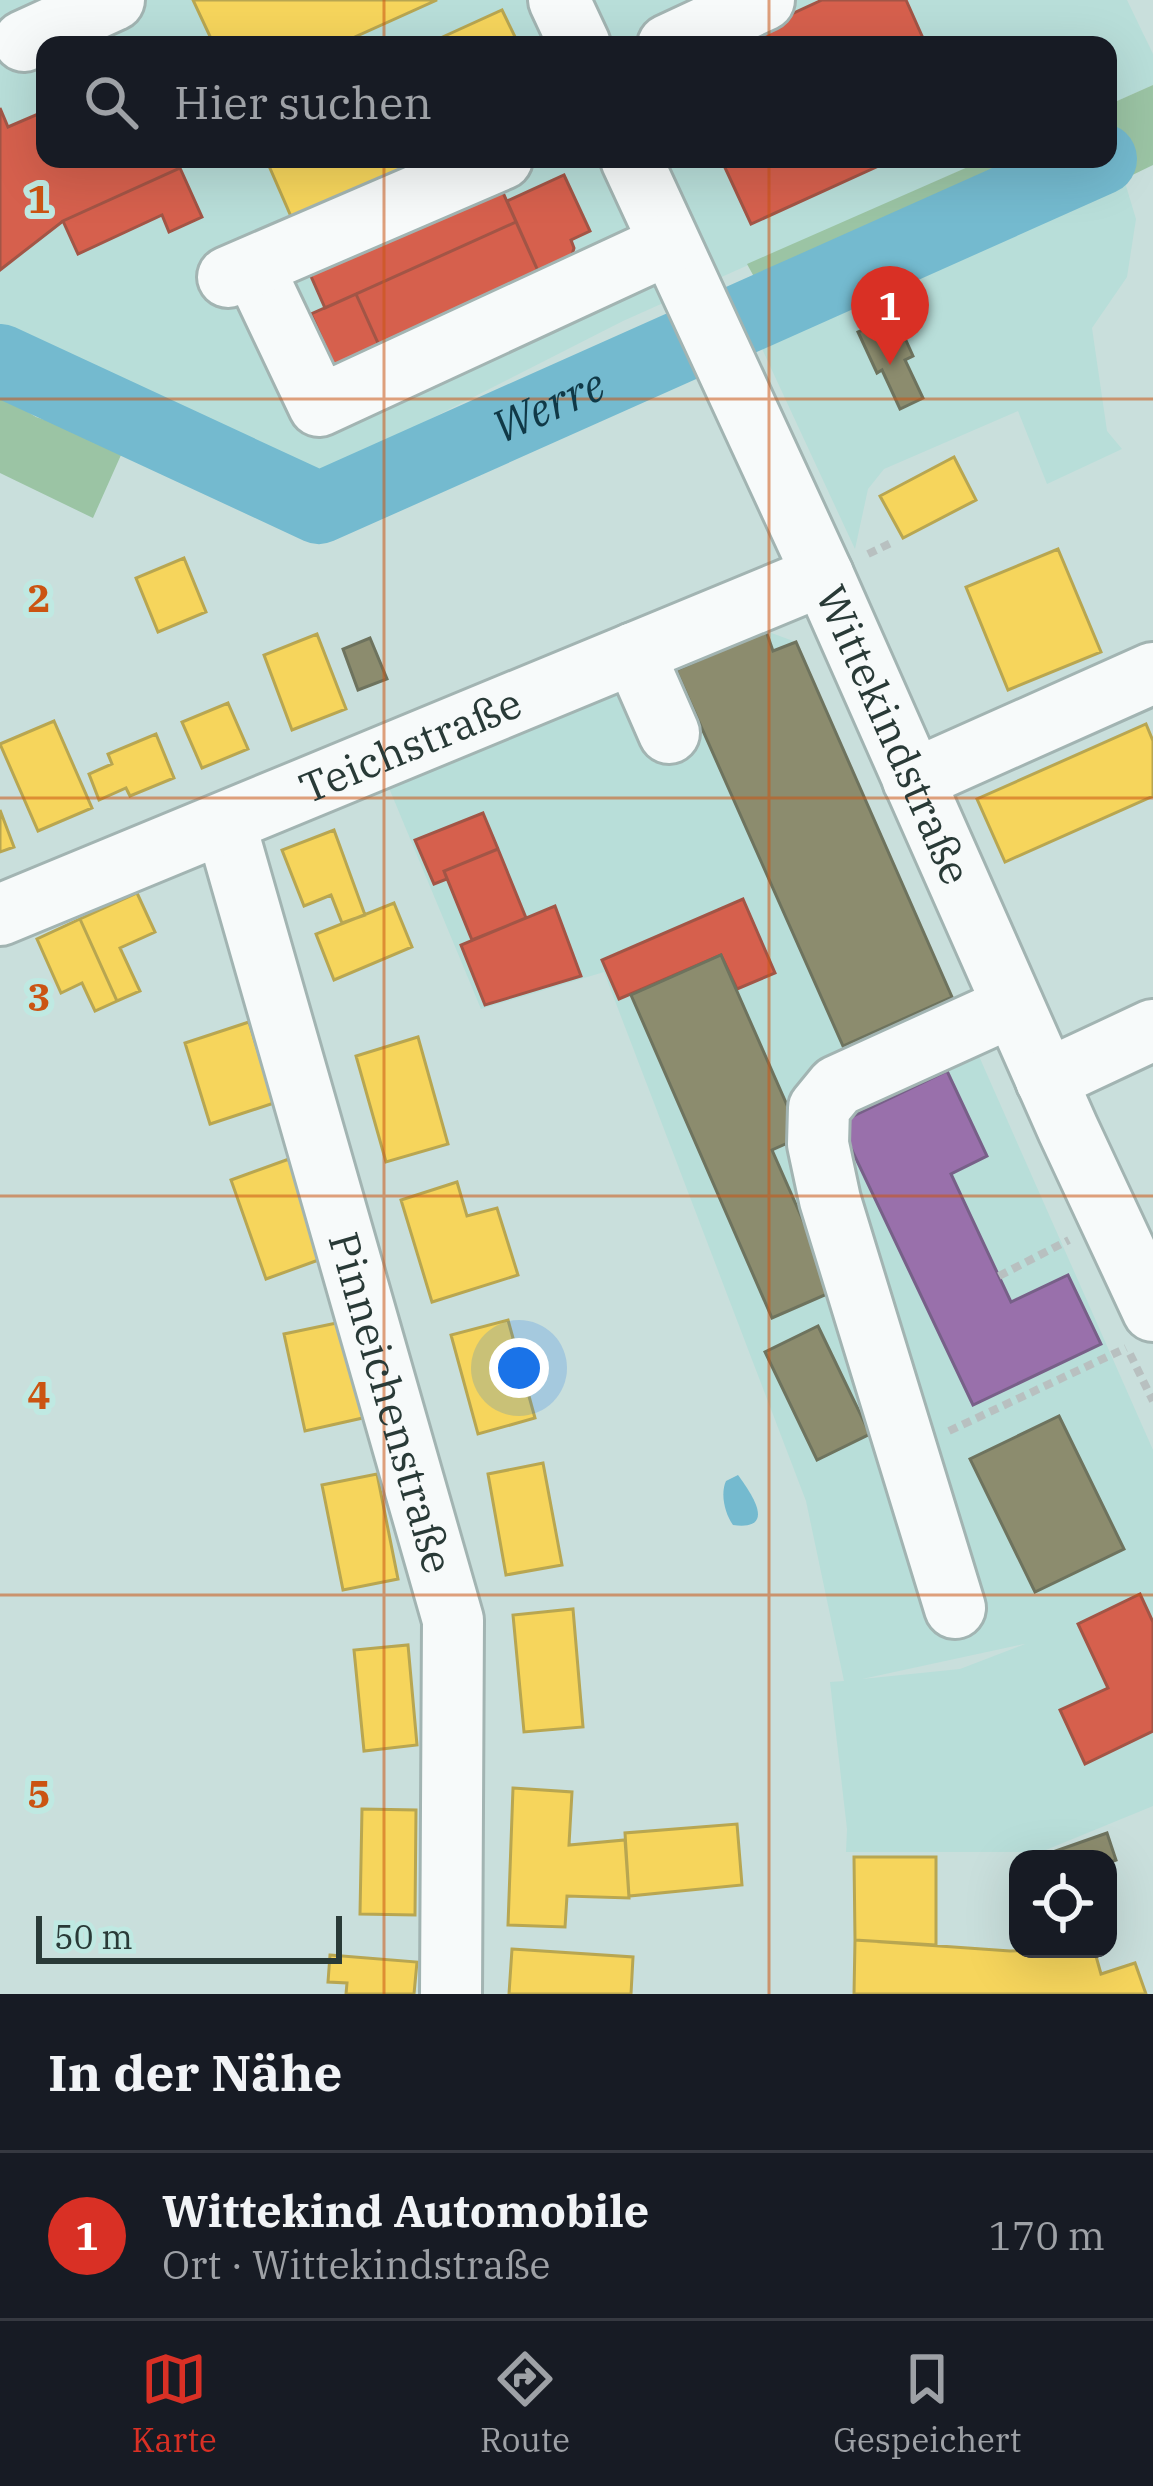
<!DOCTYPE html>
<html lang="de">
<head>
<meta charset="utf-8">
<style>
	:root { --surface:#171b24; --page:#242831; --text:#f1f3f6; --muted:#9ea1a6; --line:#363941; --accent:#d93025 }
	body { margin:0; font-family:"IBM Plex Serif",serif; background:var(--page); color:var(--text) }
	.controls { position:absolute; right:36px; bottom:36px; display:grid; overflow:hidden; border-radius:24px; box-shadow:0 12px 48px #0002 }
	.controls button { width:108px; height:108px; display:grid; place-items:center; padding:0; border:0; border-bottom:3px solid var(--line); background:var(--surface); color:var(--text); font:60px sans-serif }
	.scale { position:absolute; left:36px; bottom:30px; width:306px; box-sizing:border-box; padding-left:12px; border:6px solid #293a37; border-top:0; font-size:33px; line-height:42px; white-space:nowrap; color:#293a37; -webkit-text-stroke:9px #bfe9e2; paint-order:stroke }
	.you { position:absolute; left:519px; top:1368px; width:42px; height:42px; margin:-30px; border:9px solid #fff; border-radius:50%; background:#1a73e8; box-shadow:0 0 0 18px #1a73e833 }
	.badge { display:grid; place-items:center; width:78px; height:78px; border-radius:50%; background:var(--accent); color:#fff; font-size:39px; font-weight:700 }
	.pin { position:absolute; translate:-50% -99px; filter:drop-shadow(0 3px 6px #0008) }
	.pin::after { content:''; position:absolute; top:63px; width:42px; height:36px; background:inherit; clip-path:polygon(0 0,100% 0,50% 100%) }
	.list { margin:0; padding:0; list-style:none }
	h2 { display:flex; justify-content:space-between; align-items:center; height:156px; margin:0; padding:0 48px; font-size:51px }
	h2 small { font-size:39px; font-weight:400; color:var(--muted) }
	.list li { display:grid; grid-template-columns:78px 1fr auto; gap:36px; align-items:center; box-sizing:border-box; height:168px; padding:0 48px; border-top:3px solid var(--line) }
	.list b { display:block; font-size:45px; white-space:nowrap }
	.list p { margin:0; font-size:39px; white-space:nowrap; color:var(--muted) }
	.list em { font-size:39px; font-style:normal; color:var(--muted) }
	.icon { flex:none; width:66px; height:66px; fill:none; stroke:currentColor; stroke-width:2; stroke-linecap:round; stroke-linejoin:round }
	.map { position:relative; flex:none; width:1153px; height:1994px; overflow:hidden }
	.search { position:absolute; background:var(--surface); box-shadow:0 12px 48px #0002; left:36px; right:36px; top:36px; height:132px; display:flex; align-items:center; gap:30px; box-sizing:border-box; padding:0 42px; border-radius:24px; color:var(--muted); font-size:45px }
	.sheet { height:324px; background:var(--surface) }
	nav { display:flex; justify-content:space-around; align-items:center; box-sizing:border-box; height:168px; border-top:3px solid var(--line); background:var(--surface); font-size:33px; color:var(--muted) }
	nav a { display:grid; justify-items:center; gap:6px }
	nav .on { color:var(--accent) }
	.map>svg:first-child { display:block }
</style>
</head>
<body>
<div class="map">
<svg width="1153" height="1994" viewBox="0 0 1153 1994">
	<rect width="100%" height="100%" fill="#c9dfdc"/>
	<path fill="#b8ded9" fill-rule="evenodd" d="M 0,0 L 1127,0 L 1153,54 L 1153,85 L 1108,105 L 1108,45 L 45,45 L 45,159 L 986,159 L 623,321 L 318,476 L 293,474 L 215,434 L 105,388 L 71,359 L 30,356 L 0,343 Z
		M 1124,179 L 1136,219 L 1127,277 L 1092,328 L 1107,431 L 1122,449 L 1047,484 L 1018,411 L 884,469 L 868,489 L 855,549 L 757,338 L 922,277 Z
		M 766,631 L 796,642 L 1153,1450 L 1153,1806 L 1041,1852 L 846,1852 L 847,1829 L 830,1682 L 844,1681 L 806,1501 L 604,972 L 481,1009 L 389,788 ZM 1025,1644 L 960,1669 L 862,1679 L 1024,1644 Z"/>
	<path fill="#9bc4a4" d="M 1153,85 L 1153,165 L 922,277 L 782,328 L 747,264 L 986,159 L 1108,159 L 1108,105 Z
		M 0,395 L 36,417 L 125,446 L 93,518 L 0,473 Z"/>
	<path fill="#74bacf" d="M 738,1475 C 751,1493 778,1531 733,1525 C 725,1514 720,1494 726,1481 Z"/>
	<path fill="#f6d55c" stroke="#b8a651" stroke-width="3" d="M 193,0 L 437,0 L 355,37 L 359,45 L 214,45 Z
		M 502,10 L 519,45 L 425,45 Z
		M 266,159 L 428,159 L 293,221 Z
		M 954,457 L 976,500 L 903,538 L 880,496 Z
		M 1058,549 L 1101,652 L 1008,690 L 966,587 Z
		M 184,558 L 206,612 L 158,632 L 136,578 Z
		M 317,634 L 346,709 L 292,730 L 264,655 Z
		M 228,703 L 248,749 L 202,768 L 182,722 Z
		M 54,721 L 92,808 L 38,831 L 0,744 Z
		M 1146,724 L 1153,741 L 1153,796 L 1005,862 L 977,799 Z
		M 156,734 L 174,778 L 130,796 L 126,788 L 99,800 L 89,774 L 112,764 L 108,754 Z
		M 0,810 L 14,847 L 0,852 Z
		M 334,830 L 365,915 L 342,923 L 331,895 L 304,906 L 282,850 Z
		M 137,893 L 155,932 L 120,948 L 140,991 L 117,1001 L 80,919 Z
		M 394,903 L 412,947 L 334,980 L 316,934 Z
		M 80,919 L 117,1001 L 95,1011 L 82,983 L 61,993 L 37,939 Z
		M 249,1022 L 274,1103 L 210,1124 L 185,1043 Z
		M 418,1037 L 448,1144 L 386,1162 L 356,1056 Z
		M 289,1159 L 324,1258 L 266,1279 L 231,1180 Z
		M 457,1182 L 467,1216 L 497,1208 L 518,1275 L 432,1302 L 401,1200 Z
		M 508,1320 L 535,1418 L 478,1434 L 451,1335 Z
		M 346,1321 L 367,1417 L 305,1431 L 284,1334 Z
		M 543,1463 L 562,1565 L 506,1575 L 488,1474 Z
		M 377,1474 L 398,1579 L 343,1590 L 322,1485 Z
		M 573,1609 L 583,1727 L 524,1732 L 513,1615 Z
		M 408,1645 L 417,1745 L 364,1751 L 354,1650 Z
		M 513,1788 L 572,1792 L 569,1845 L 625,1840 L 629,1898 L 567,1896 L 565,1927 L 508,1925 Z
		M 362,1809 L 416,1810 L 415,1915 L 360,1914 Z
		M 737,1824 L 742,1885 L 629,1896 L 625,1833 Z
		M 854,1857 L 936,1857 L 936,1945 L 855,1940 Z
		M 855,1940 L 1010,1951 L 1094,1949 L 1101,1974 L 1135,1963 L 1146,1994 L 854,1994 Z
		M 512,1949 L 633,1957 L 631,1994 L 509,1994 Z
		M 330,1955 L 417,1962 L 414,1994 L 346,1994 L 347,1983 L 328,1982 Z"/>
	<path fill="#d6604d" stroke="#a25546" stroke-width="3" d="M 822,0 L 906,0 L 926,45 L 724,45 Z
		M 0,108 L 8,127 L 45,111 L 45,159 L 176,159 L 180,168 L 63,221 L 0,270 Z
		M 721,159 L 894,159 L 751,224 Z
		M 180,168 L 202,217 L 169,232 L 162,215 L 78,254 L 63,221 Z
		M 564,175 L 590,231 L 571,240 L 574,248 L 572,255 L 564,259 L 569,269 L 542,280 L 507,201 Z
		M 497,179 L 516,222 L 325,308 L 306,265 Z
		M 516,222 L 542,280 L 382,352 L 356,294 Z
		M 356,294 L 382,352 L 337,372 L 311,314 Z
		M 483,813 L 498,849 L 444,871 L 447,879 L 434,884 L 415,840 Z
		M 498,849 L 526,918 L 472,940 L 444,871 Z
		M 743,899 L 775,973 L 737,989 L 721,955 L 619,999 L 602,960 Z
		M 555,906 L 581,976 L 485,1005 L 461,945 Z
		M 1140,1594 L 1153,1622 L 1153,1731 L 1085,1764 L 1060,1710 L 1108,1688 L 1078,1624 Z"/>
	<path fill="#9970ab" stroke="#776088" stroke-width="3" d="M 947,1071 L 987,1156 L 951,1174 L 1011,1302 L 1068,1275 L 1101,1344 L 973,1405 L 839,1123 Z"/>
	<path fill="#8c8c6e" stroke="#6e735e" stroke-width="3" d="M 895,316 L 913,356 L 905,360 L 923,398 L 900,409 L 882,370 L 877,373 L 858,332 Z
		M 766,631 L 773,651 L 796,642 L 952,997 L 843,1046 L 676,670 Z
		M 370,638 L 387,679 L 358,690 L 343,649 Z
		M 721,955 L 801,1137 L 772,1150 L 834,1291 L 772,1318 L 631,995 Z
		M 818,1326 L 870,1434 L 817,1460 L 765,1352 Z
		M 1059,1416 L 1124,1549 L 1035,1592 L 970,1459 Z
		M 1107,1833 L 1116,1860 L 1108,1863 L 1108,1859 L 1052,1859 L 1050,1853 Z"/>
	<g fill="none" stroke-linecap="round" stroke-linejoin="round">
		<path stroke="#74bacf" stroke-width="72" id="s1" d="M 0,360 L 319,508 L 1101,159"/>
		<g stroke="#a2b4b2" stroke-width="66">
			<g id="minor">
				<path d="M 559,0 L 580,45"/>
				<path d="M 24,41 L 114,0"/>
				<path d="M 668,45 L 764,0"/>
				<path id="s2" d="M 631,159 L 823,575 L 1068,1129 L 1153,1311"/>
				<path d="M 253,267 L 319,406 L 669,244"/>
				<path d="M 228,277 L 502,159"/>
				<path d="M 634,653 L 669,733"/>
				<path d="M 913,780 L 1153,673"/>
				<path id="s3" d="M 225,823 L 453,1620 L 451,1994"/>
				<path id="s4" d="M 0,915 L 823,575"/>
				<path d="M 1046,1080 L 1153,1030"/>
				<path d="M 955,1608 L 830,1200 L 818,1144 L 819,1108 L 837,1086 L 1013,1006"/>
			</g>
		</g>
		<path stroke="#b8c0c0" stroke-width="8" stroke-dasharray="9 6" stroke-linecap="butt" d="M 868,554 L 893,542
			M 999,1276 L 1069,1240
			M 1130,1354 L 1153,1401
			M 949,1431 L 1126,1348"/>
		<use href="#minor" stroke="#f7fafa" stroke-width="60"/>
	</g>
	<path fill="none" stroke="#cb5412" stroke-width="3" stroke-opacity="0.55" d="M 384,0 L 384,45M 769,0 L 769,45M 384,159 L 384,1994M 769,159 L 769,1994M 0,399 L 1153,399M 0,798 L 1153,798M 0,1196 L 1153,1196M 0,1595 L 1153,1595"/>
	<g text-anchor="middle" stroke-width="12" stroke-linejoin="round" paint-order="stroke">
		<g font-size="42" fill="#293a37" stroke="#bfe9e2">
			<text dy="15" stroke="none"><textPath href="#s2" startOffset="633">Wittekindstraße</textPath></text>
			<text dy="15" stroke="none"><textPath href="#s4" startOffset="444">Teichstraße</textPath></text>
			<text dy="15" stroke="none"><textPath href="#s3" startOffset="603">Pinneichenstraße</textPath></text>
		</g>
		<g font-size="45" font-style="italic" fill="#103947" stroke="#bfe9e2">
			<text dy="16" stroke="none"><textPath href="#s1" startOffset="603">Werre</textPath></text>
		</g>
	</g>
	<g font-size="39" text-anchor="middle" font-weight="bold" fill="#cb5412" stroke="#bfe9e2" stroke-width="12" stroke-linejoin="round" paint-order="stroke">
		<text x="39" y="213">1</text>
		<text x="39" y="612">2</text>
		<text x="39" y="1011">3</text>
		<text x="39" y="1409">4</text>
		<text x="39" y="1808">5</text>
	</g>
</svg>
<div class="controls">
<button><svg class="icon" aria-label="locate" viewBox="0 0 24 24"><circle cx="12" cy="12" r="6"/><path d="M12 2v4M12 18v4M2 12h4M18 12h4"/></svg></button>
</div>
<div class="scale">50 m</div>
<div class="you"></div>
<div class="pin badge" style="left:890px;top:365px">1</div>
<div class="search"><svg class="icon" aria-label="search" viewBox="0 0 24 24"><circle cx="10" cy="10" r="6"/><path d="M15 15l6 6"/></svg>Hier suchen</div>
</div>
<section class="sheet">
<h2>In der Nähe<small></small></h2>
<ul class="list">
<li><span class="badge">1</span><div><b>Wittekind Automobile</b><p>Ort · Wittekindstraße</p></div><em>170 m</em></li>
</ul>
</section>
<nav>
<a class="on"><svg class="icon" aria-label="map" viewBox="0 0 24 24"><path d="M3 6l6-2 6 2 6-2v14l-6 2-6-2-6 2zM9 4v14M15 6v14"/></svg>Karte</a>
<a><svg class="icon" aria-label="directions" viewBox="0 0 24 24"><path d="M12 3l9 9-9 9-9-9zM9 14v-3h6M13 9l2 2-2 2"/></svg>Route</a>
<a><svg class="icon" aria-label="saved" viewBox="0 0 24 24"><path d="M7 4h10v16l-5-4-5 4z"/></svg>Gespeichert</a>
</nav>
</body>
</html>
